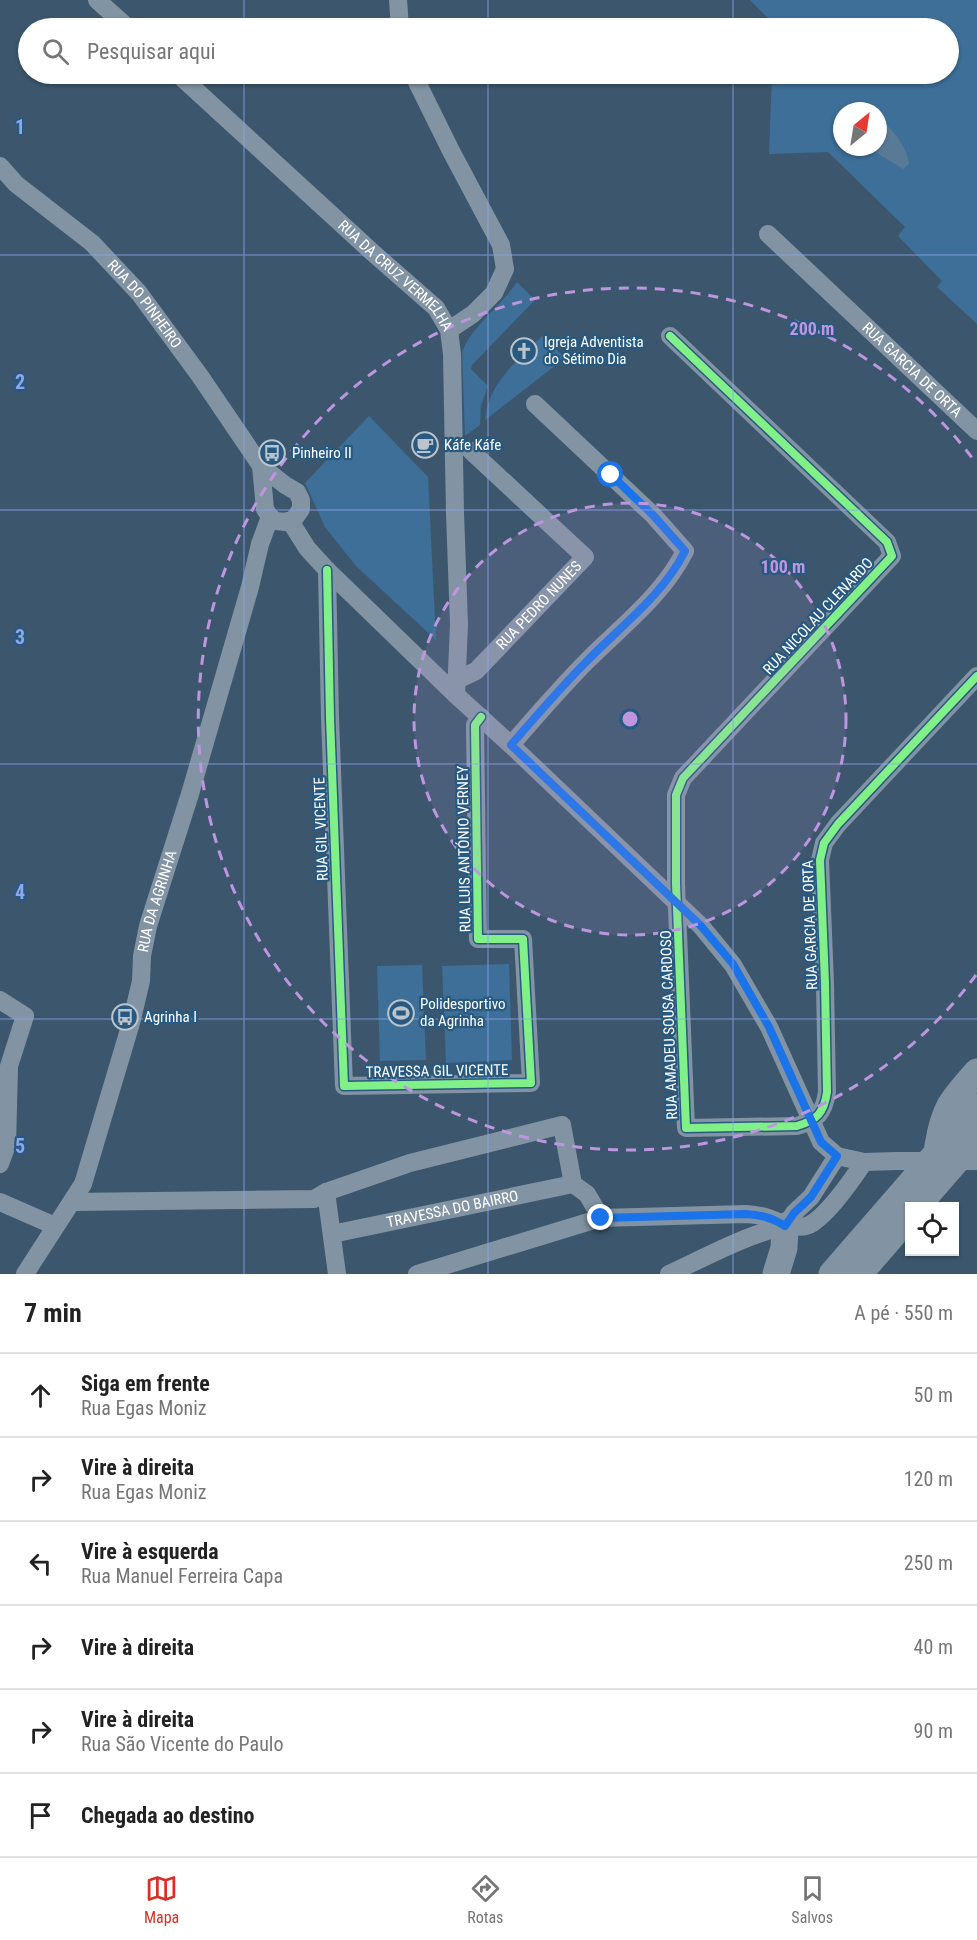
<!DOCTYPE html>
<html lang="pt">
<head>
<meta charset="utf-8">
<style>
	:root { --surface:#fff; --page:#f2f2f2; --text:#222; --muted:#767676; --line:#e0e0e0; --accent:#d93025 }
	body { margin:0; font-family:"Roboto Condensed",sans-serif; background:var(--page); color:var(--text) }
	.controls { position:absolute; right:18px; bottom:18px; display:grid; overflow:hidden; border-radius:0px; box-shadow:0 2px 4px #0004 }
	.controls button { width:54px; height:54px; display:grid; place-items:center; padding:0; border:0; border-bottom:2px solid var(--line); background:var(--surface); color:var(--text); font:30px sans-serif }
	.compass { position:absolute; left:833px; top:102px; width:54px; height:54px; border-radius:50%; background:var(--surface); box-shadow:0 2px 4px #0004; rotate:30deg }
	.stop { position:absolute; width:18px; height:18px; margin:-14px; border:4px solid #1a73e8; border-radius:50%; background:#fff }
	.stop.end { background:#1a73e8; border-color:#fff; box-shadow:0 2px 6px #0008 }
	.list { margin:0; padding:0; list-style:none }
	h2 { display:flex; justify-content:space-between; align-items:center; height:78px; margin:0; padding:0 24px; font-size:26px }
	h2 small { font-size:20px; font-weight:400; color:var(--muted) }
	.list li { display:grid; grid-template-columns:39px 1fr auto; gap:18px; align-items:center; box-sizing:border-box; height:84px; padding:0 24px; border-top:2px solid var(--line) }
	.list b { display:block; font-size:22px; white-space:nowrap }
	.list p { margin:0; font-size:20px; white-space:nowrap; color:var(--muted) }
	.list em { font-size:20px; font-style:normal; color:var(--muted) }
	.icon { flex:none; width:33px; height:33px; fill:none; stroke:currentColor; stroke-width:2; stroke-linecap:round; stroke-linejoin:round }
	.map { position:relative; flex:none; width:977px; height:1274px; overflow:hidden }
	.search { position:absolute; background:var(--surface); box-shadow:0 2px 4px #0004; left:18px; right:18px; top:18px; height:66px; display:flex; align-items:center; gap:15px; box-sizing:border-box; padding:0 21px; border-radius:33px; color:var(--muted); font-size:22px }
	.sheet { height:582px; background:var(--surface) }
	nav { display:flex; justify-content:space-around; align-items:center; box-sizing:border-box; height:84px; border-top:2px solid var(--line); background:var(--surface); font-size:16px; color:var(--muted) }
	nav a { display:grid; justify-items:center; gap:3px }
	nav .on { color:var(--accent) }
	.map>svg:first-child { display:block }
</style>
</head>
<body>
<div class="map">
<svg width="977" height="1274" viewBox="0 0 977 1274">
	<rect width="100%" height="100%" fill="#3c576d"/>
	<path fill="#3d6f98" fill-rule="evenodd" d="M 750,0 L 977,0 L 977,324 L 937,287 L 942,281 L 898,236 L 905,227 L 828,152 L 769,154 L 772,74 L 948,74 L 948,28 L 774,28 L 774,24 ZM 842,111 L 878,111 L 878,147 L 842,147 Z
		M 517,282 L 535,300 L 472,365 L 471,369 L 488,386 L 481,405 L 480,425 L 465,436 L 462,352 C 471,327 501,306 517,282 Z
		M 542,336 L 565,358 L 485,420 C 489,381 517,362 542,336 Z
		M 369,416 L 428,477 L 436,640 L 356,566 L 325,527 L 305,483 Z
		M 509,964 L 512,1060 L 446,1063 L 442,966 Z
		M 422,965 L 426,1060 L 380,1061 L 377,966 Z"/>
	<path fill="#597a95" d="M 878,116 C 893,132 905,141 909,164 L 903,169 L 877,153 L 870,147 L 878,147 Z"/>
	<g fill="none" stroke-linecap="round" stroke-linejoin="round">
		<g stroke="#8294a3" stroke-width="18">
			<path d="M 97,0 L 128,28"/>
			<path d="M 398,0 L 400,28"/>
			<path id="s1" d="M 178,74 L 372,252 L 436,308 L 449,330 L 452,354 L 455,513 L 459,624 L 456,695"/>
			<path d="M 413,74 L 451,151 L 501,245 L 505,269 L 494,293 L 473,314 L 449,330"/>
			<path id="s2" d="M 0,166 L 16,184 L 92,243 L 139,293 L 200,376 L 261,466 L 285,485 L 297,492 L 301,500 L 301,509 L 294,519 L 285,522 L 276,521 L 270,517 L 265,509 L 261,466"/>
			<path id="s3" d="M 768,234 L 977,431"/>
			<path d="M 670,336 L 887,542 L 892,556 L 683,778 L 676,795 L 676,884 L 686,1128 L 797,1126 C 817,1120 824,1113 827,1092 L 825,983 L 820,860 L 824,843 L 838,824 L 977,676"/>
			<path d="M 290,521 L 307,548 L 327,570 L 456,695 L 511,745 L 701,926 L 733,965 L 769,1027 L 821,1142 L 837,1156 L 864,1162 L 897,1161"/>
			<path d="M 327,570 L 330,718 L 344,1086 L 531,1083 L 523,939 L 478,939 L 475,725 L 481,717"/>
			<path id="s4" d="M 457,680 L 476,671 L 585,557 L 471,451"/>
			<path d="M 511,745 C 536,716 561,687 588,660 C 622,626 663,595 685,551 L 653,515 L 535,404"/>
			<path d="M 0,1000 L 25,1016 L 9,1066 L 7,1145 L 0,1164"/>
			<path d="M 0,1202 L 55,1226"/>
			<path d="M 72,1202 L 314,1199 L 326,1192"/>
			<path d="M 785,1226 L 794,1213 L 811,1197 L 837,1156"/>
			<path id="s5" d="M 332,1234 L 573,1184"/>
			<path id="s6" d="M 25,1274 L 83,1184 L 131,1023 L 141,981 L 142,956 L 148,926 L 190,794 L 250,587 L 260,544 L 270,517"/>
			<path d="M 337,1274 L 326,1192 L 410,1163 L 562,1125 L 573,1184 L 587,1194 L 601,1218"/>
			<path d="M 417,1274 L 601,1218 L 746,1214 C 762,1215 772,1218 785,1226"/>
			<path d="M 669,1274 C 702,1259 749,1233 784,1227 C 795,1225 804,1230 814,1222 C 831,1210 852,1180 864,1162"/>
		</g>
		<path stroke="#8293a3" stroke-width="27" d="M 938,1146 C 944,1108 952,1100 977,1072
			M 917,1206 L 977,1137
			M 776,1274 L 784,1248 L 785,1226
			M 832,1274 L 977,1107
			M 859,1274 L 910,1215"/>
		<path stroke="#8294a3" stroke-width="18" d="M 897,1161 L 977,1161"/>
		<path stroke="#8293a3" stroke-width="27" d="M 938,1159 L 938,1146"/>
		<g stroke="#285981" stroke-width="11">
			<path id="cycleway" d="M 670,336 L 887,542 L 892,556 L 683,778 L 676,795 L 676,884 L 686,1128 L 797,1126 C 817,1120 824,1113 827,1092 L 825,983 L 820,860 L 824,843 L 838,824 L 977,676
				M 327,570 L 330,718 L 344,1086 L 531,1083 L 523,939 L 478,939 L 475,725 L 481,717"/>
		</g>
		<use href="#cycleway" stroke="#82f089" stroke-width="8"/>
	</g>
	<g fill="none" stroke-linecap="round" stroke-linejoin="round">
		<path stroke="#1a73e8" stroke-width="8" d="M 601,1218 L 746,1214 C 762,1215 772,1218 785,1226 L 794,1213 L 811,1197 L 837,1156 L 821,1142 L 769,1027 L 733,964 L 701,926 L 511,745 C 536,716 561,687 588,660 C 622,625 663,595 685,551 L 653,515 L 611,475"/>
	</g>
	<path fill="none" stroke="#8ea6ec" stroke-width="1.5" stroke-opacity="0.55" d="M 244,0 L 244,28M 488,0 L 488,28M 733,0 L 733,28M 244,74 L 244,1274M 488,74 L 488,1274M 733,74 L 733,1274M 0,255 L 977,255M 0,510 L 977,510M 0,764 L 977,764M 0,1019 L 977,1019"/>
	<circle cx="630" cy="719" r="216" fill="#bd96df" fill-opacity=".12"/>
	<g fill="none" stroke="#bd96df" stroke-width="3" stroke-dasharray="10 8">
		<circle cx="630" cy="719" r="216"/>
		<path d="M976 975A431 431 0 1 1 976 463"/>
	</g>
	<defs>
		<g id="church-ring" transform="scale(1.35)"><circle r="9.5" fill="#285981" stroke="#bbc4cc" stroke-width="1.5"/><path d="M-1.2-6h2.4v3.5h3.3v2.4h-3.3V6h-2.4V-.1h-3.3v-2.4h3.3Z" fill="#bbc4cc"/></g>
		<g id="cafe-ring" transform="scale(1.35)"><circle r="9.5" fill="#285981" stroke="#bbc4cc" stroke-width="1.5"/><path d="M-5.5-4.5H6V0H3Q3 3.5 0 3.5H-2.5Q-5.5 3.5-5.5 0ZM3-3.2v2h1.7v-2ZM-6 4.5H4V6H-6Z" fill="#bbc4cc"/></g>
		<g id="bus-ring" transform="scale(1.35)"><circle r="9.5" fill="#285981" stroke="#bbc4cc" stroke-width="1.5"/><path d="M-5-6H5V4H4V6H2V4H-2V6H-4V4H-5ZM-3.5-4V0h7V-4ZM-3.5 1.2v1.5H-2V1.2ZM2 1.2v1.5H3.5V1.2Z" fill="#bbc4cc"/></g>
		<g id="stadium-ring" transform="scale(1.35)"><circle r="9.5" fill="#285981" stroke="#bbc4cc" stroke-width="1.5"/><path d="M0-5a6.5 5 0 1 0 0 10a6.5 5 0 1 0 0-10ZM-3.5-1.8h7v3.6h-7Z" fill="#bbc4cc"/></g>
	</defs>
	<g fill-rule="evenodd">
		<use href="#church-ring" x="524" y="351"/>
		<use href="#cafe-ring" x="425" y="445"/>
		<use href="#bus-ring" x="272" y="453"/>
		<use href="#stadium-ring" x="401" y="1013"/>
		<use href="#bus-ring" x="125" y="1017"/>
	</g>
	<g text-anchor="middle" stroke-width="4.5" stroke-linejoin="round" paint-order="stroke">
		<g font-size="15" fill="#fff" stroke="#285981">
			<text dy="5" stroke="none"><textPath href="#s1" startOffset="297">RUA DA CRUZ VERMELHA</textPath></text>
			<text dy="5" stroke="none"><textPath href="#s2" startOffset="201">RUA DO PINHEIRO</textPath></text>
			<text dy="5" stroke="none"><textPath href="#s3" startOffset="198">RUA GARCIA DE ORTA</textPath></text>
			<text dy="5" stroke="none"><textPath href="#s4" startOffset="112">RUA PEDRO NUNES</textPath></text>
			<text transform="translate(818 616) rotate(-47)" y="5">RUA NICOLAU CLENARDO</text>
			<text transform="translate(321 829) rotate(-92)" y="5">RUA GIL VICENTE</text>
			<text transform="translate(464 849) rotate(-91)" y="5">RUA LUIS ANTÓNIO VERNEY</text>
			<text dy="5" stroke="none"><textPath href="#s6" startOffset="400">RUA DA AGRINHA</textPath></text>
			<text transform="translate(810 925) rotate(-92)" y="5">RUA GARCIA DE ORTA</text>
			<text transform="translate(669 1025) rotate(-92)" y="5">RUA AMADEU SOUSA CARDOSO</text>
			<text transform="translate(437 1071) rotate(-1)" y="5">TRAVESSA GIL VICENTE</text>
			<text dy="5" stroke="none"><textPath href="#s5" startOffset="123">TRAVESSA DO BAIRRO</textPath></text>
		</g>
		<g font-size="15" fill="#fff" stroke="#285981" text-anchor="start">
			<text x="544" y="347">Igreja Adventista<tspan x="544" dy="17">do Sétimo Dia</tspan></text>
			<text x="444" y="450">Káfe Káfe</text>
			<text x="292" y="458">Pinheiro II</text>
			<text x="420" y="1009">Polidesportivo<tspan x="420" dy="17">da Agrinha</tspan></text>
			<text x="144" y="1022">Agrinha I</text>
		</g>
	</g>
	<g font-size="20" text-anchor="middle" font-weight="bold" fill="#8ea6ec" stroke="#285981" stroke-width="4.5" stroke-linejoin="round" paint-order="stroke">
		<text x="20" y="134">1</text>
		<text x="20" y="389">2</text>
		<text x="20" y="644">3</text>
		<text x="20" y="899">4</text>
		<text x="20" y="1153">5</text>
	</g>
	<circle cx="630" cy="719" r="9" fill="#bd96df" stroke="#285981" stroke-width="3"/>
	<g font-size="18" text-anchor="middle" font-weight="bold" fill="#bd96df" stroke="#285981" stroke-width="4.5" stroke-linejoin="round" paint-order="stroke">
		<text x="812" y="335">200 m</text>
		<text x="783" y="573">100 m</text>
	</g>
</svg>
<div class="controls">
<button><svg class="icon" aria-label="locate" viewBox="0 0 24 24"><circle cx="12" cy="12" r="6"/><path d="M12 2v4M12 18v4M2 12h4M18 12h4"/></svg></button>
</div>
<svg class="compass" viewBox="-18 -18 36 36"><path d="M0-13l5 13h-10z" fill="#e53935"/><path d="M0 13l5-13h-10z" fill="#767676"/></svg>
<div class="stop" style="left:611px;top:475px"></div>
<div class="stop end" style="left:601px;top:1218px"></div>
<div class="search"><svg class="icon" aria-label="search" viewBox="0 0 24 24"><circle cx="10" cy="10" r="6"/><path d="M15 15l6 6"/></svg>Pesquisar aqui</div>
</div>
<section class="sheet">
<h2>7 min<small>A pé · 550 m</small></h2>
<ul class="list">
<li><svg class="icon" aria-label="ahead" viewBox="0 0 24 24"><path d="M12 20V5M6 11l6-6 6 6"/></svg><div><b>Siga em frente</b><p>Rua Egas Moniz</p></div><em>50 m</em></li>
<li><svg class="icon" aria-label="right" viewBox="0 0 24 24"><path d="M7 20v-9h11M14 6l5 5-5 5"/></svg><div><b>Vire à direita</b><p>Rua Egas Moniz</p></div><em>120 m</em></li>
<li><svg class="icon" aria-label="left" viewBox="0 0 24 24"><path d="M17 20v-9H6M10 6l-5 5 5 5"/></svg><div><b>Vire à esquerda</b><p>Rua Manuel Ferreira Capa</p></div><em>250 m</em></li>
<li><svg class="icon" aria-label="right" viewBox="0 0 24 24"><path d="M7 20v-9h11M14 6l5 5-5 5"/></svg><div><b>Vire à direita</b></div><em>40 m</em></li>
<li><svg class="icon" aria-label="right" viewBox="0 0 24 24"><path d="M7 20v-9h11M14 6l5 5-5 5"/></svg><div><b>Vire à direita</b><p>Rua São Vicente do Paulo</p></div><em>90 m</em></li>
<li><svg class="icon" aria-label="arrive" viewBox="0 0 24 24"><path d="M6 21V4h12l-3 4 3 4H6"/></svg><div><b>Chegada ao destino</b></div></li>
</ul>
</section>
<nav>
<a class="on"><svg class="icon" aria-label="map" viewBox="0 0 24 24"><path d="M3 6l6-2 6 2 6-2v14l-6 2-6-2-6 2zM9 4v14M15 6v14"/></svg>Mapa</a>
<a><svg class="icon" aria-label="directions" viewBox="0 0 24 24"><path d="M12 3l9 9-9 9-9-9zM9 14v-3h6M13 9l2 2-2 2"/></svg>Rotas</a>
<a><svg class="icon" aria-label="saved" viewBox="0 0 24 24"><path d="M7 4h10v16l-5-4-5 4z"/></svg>Salvos</a>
</nav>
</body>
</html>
